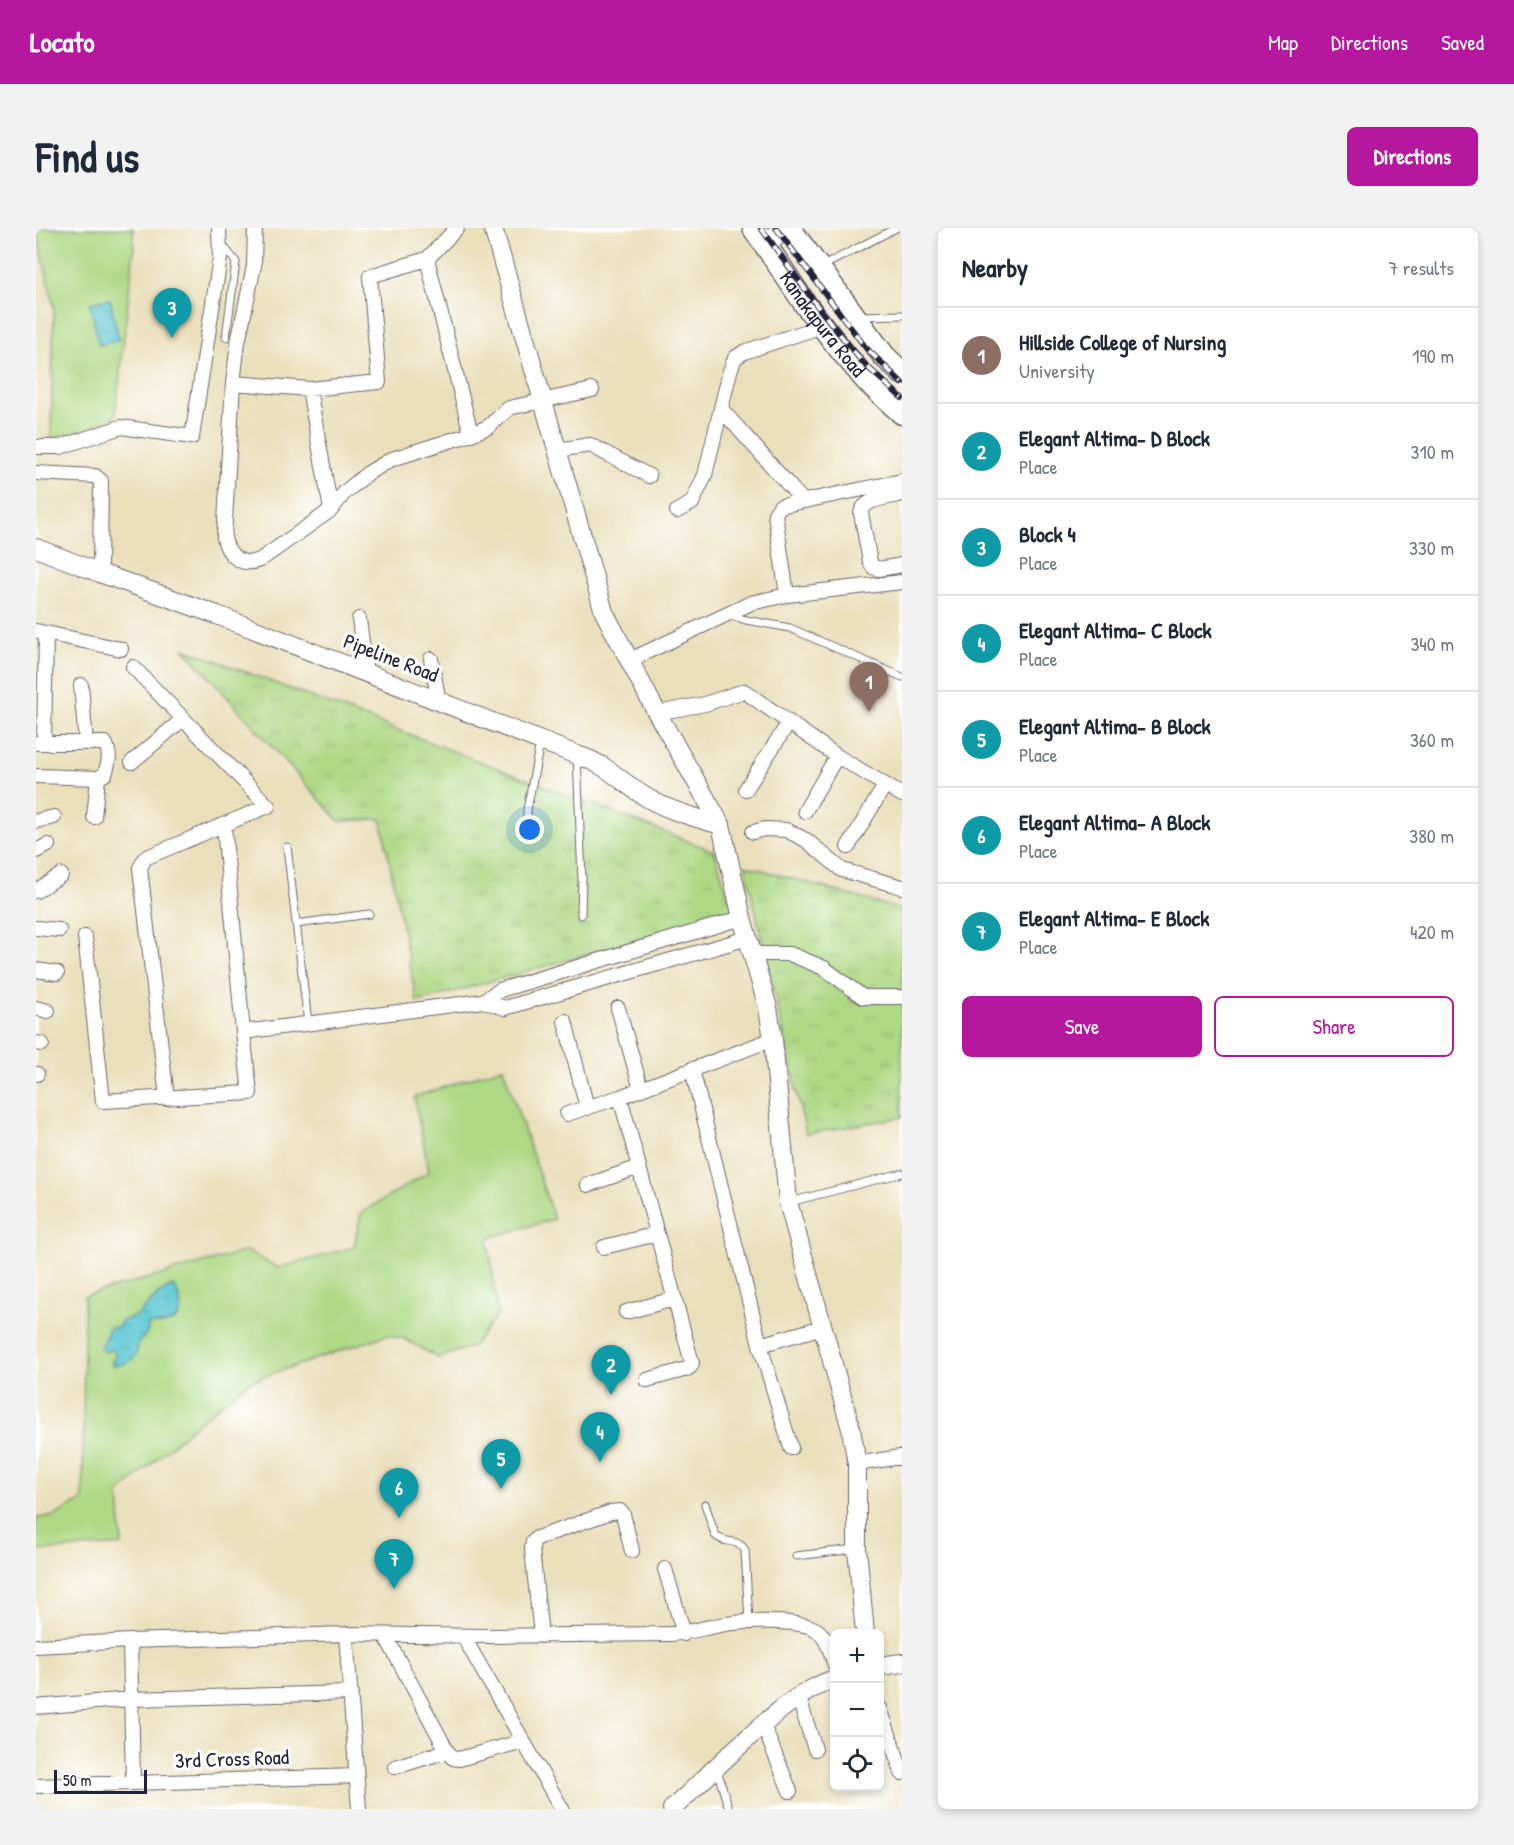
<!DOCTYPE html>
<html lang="en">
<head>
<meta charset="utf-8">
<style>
	:root { --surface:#fff; --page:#f2f2f3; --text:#1f2937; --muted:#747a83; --line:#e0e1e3; --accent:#b5179e }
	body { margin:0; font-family:"Patrick Hand",sans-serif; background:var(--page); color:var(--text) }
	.controls { position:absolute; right:18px; bottom:18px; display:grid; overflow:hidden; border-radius:9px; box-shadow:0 3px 9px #0003 }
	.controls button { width:54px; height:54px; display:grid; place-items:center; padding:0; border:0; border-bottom:2px solid var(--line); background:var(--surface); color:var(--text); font:30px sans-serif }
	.scale { position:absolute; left:18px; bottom:15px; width:93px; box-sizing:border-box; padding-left:6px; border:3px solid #22223b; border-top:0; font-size:16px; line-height:21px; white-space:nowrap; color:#22223b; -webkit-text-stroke:4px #fff; paint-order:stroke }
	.you { position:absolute; left:494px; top:602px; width:21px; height:21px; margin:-15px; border:4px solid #fff; border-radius:50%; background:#1a73e8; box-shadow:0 0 0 9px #1a73e833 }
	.badge { display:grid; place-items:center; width:39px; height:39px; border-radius:50%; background:var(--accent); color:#fff; font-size:20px; font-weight:700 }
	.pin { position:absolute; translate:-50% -50px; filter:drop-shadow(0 2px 3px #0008) }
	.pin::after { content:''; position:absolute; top:32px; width:21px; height:18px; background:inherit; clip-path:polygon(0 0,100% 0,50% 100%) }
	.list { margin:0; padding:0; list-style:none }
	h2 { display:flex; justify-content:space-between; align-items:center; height:78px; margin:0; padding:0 24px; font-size:26px }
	h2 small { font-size:20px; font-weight:400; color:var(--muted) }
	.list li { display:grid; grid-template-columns:39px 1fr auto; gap:18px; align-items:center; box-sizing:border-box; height:96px; padding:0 24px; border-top:2px solid var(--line) }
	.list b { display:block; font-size:22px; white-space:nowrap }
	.list p { margin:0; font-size:20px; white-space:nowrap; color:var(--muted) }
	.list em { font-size:20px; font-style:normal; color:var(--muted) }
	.actions { display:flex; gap:12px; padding:18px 24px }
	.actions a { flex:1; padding:14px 0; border:2px solid var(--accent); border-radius:9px; text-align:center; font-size:21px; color:var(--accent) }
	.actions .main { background:var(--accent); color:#fff }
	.icon { flex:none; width:33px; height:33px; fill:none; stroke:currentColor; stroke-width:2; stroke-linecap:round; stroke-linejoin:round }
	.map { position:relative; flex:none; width:866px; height:1581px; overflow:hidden; border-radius:9px }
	header { display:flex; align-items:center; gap:36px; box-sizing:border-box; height:84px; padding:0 30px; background:var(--accent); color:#fff }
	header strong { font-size:28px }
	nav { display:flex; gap:33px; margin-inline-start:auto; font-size:21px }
	.intro { display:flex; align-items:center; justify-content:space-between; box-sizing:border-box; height:144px; padding:0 36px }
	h1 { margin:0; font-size:42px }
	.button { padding:15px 27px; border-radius:9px; background:var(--accent); color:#fff; font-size:21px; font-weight:700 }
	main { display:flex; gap:36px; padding:0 36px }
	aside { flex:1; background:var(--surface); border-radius:9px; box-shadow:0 3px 9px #0003 }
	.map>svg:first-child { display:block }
</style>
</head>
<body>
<header>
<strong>Locato</strong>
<nav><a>Map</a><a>Directions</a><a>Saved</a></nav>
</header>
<div class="intro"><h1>Find us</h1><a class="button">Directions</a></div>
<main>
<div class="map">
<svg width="866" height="1581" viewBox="0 0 866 1581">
	<defs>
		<pattern id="grass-tufts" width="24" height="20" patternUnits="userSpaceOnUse" patternTransform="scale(1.5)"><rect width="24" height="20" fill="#aed884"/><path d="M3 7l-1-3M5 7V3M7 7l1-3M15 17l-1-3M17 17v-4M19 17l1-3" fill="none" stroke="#95b973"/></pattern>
		<pattern id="water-ripples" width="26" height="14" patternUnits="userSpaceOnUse" patternTransform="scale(1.5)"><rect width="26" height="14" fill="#5bc7d4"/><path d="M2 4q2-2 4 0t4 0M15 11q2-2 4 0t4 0" fill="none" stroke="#4ba1ad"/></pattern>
	</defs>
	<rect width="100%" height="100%" fill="#fff"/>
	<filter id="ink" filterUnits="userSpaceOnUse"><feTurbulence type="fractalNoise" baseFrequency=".0167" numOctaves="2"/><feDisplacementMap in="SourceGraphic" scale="12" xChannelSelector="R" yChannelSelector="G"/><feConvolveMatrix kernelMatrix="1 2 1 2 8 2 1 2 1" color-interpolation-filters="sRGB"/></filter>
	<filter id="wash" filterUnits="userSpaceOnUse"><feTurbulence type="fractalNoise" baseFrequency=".008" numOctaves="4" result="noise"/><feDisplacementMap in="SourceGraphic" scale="24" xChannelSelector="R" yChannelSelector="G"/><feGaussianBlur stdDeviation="1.35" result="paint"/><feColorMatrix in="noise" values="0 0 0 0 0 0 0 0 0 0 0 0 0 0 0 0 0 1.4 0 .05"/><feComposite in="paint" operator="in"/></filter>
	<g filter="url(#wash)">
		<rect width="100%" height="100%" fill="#eadfbb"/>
		<path fill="url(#grass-tufts)" stroke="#687d60" stroke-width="1.5" d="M 147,420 L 678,623 L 698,685 L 381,774 L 345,591 L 303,593 Z
			M 709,637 L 866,682 L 866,889 L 770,906 Z"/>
		<path fill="#aed884" stroke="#687d60" stroke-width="1.5" d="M 0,0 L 97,0 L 98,21 L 79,189 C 59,198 38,208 15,209 L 18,80 Z
			M 467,839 L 518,991 L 452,1010 L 462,1086 L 437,1118 L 402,1130 L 369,1111 L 351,1107 L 214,1153 L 154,1201 L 83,1265 L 86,1317 L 0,1323 L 0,1290 L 18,1288 L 47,1272 L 48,1068 L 211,1023 L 242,1040 L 318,1019 L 325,985 L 393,944 L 378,869 Z"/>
		<path fill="url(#water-ripples)" stroke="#3e7488" stroke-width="1.5" d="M 74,71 L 83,112 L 63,117 L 54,75 Z
			M 137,1058 C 146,1070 150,1090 132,1095 C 125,1097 118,1095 112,1097 C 112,1106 109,1109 102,1114 C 102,1131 93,1138 76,1137 L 76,1133 L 80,1129 L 78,1123 L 74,1121 L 69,1124 L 64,1120 L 74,1099 L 81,1100 L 86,1093 L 102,1087 L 123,1065 Z"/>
	</g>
	<g filter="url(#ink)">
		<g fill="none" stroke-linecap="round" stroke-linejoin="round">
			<g stroke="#686468" stroke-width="9">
				<path id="service" d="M 185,15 L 200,34 L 190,109
					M 785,39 L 860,0
					M 824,88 L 866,87
					M 694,387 L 710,392 L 754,400 L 866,449
					M 541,527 L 546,651 L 545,687
					M 491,596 L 491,582 L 504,515
					M 251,619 L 272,795
					M 260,696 L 333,686
					M 754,974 L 866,945
					M 669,1276 L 679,1307 C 688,1317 700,1309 709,1322 L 713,1394
					M 760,1328 L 819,1321
					M 681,1542 L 693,1581"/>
			</g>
			<g stroke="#686468" stroke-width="16">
				<path id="minor" d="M 219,0 L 218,38 L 202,114 L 197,155 L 273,161 L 343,154 L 334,48 L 391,31 L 421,0
					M 197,155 L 188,310 C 192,328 205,339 224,332 L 295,282 L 308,265 L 332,245 L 356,231 L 435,206 L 391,31
					M 273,161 L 295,282
					M 685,181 L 767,273
					M 435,206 L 452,199 L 473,180 L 556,162
					M 0,219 L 24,219 L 85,199 L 156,209 L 184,30 L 183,0
					M 521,222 L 554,217 L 613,248
					M 0,245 L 59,248 L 65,253 L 64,345
					M 866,266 C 853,270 828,270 825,285 L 834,334 L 837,339 L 843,341 L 866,337
					M 641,283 L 656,275 L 669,247 L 694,143 L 699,130 L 708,124 L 786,98
					M 751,367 L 739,286 L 744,278 L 866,253
					M 323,391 L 330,445
					M 0,403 L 10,405 L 8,514
					M 10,405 L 85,421
					M 395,431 L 403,474
					M 594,432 L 715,375 L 751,367 L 866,354
					M 97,439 L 232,578 L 109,630 L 104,640 L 131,870
					M 45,457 L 50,515
					M 621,485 L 669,476 L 708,463 L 801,528 L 769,583
					M 0,515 L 69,515 C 75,526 73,534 69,546 L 62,550 L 0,548
					M 801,528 L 866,567
					M 96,534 L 147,491
					M 710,561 L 753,494
					M 58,589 L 62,550
					M 0,593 L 18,589
					M 188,598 L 207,804
					M 717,604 L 729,601 L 750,602 L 770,612 L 806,642 L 866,659
					M 812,619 L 849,557
					M 0,623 L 12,617
					M 0,663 L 25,647
					M 0,700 L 23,702
					M 49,709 L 67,873 L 214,865 L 207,804 L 447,773 L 464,762 L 706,690
					M 716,726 L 754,726 L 788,740 L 827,769 L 866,769
					M 0,742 L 21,745
					M 447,773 L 469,780 L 712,710
					M 0,780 L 12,783
					M 582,780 L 605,861
					M 529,793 L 551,880
					M 0,815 L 6,816
					M 656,841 L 724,1117 L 755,1220
					M 0,846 L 1,846
					M 584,869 L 656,1135 L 654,1139 L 651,1141 L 611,1152
					M 531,886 L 584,869 L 737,811
					M 552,957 L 603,939
					M 568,1019 L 621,1006
					M 590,1084 L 638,1071
					M 724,1117 L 787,1099
					M 821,1236 L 864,1229 L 866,1231
					M 629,1341 L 648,1406
					M 310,1406 L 323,1581
					M 349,1407 L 411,1523 L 417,1530 L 423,1531 L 487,1513
					M 427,1408 L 526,1581
					M 505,1408 L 496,1321 L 497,1314 L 501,1310 L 575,1284 L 584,1283 L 587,1286 L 596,1323
					M 94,1413 L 97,1555
					M 0,1418 L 94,1413 L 310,1406 L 451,1408 L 634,1406 C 652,1405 667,1400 684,1397 C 704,1393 765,1391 781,1402 C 791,1410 795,1423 798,1435
					M 762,1468 L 779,1521
					M 0,1479 L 95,1471 L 315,1465
					M 844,1480 L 866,1545
					M 727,1497 L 754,1563
					M 359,1539 L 411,1523
					M 0,1558 L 321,1548"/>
			</g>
			<g stroke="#686468" stroke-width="20">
				<path id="tertiary" d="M 457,0 L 568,384 L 621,485 L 685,597 L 706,690 L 732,780 L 737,811 L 752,974 L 815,1201 L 821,1236 L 821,1320 L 829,1406
					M 0,320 L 64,345 L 181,387 L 541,527 C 570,536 581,550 605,566 C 629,582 658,589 685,597
					M 844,1438 L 866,1435
					M 636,1581 C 659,1560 681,1538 704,1517 C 733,1491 761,1464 798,1451"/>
			</g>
			<g stroke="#686468" stroke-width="22">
				<path id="secondary" d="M 731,17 L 747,0"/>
			</g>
			<g stroke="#686468" stroke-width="25">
				<g id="trunk">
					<path id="s1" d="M 718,0 L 770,77 L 805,122 L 831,153 L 866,185"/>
					<path d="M 753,0 L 848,128 L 866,145"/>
				</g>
			</g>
			<use href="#service" stroke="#fff" stroke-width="7"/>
			<use href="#minor" stroke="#fff" stroke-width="14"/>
			<use href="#tertiary" stroke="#fff" stroke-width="18"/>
			<use href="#secondary" stroke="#fff" stroke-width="20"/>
			<use href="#trunk" stroke="#fff" stroke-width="22"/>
			<g stroke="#22223b" stroke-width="6">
				<path id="rail" d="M 725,0 L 782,79 L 827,135 L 866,170
					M 740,0 L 830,120 L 866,155"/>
			</g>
			<use href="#rail" stroke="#fff" stroke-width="4" stroke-dasharray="11" stroke-linecap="butt"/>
		</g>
	</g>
	<g text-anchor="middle" stroke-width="6" stroke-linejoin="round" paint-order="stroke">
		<g font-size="21" fill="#22223b" stroke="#fff">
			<text dy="7" stroke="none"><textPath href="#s1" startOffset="118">Kanakapura Road</textPath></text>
			<text transform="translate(355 430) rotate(21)" y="7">Pipeline Road</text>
			<text transform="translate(196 1531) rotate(-2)" y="7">3rd Cross Road</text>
		</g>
	</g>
</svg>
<div class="controls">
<button>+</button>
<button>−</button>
<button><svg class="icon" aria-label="locate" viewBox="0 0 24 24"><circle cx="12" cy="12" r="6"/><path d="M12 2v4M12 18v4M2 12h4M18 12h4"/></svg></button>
</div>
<div class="scale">50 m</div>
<div class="you"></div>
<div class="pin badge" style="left:833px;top:484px;background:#8d6e63">1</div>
<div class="pin badge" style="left:575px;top:1167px;background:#0f9aa8">2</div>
<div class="pin badge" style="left:136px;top:110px;background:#0f9aa8">3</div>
<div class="pin badge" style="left:564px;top:1234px;background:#0f9aa8">4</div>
<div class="pin badge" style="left:465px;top:1261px;background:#0f9aa8">5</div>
<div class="pin badge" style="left:363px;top:1290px;background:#0f9aa8">6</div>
<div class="pin badge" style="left:358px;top:1361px;background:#0f9aa8">7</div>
</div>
<aside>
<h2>Nearby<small>7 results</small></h2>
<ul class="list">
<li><span class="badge" style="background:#8d6e63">1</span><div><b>Hillside College of Nursing</b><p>University</p></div><em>190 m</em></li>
<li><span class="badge" style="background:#0f9aa8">2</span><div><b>Elegant Altima- D Block</b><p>Place</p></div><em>310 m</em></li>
<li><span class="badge" style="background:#0f9aa8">3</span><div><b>Block 4</b><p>Place</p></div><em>330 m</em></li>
<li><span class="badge" style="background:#0f9aa8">4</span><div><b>Elegant Altima- C Block</b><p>Place</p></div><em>340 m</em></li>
<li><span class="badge" style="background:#0f9aa8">5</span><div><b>Elegant Altima- B Block</b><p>Place</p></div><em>360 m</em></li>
<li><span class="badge" style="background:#0f9aa8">6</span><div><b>Elegant Altima- A Block</b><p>Place</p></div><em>380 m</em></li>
<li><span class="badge" style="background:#0f9aa8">7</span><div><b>Elegant Altima- E Block</b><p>Place</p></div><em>420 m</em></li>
</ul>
<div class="actions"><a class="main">Save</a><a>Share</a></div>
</aside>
</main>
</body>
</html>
